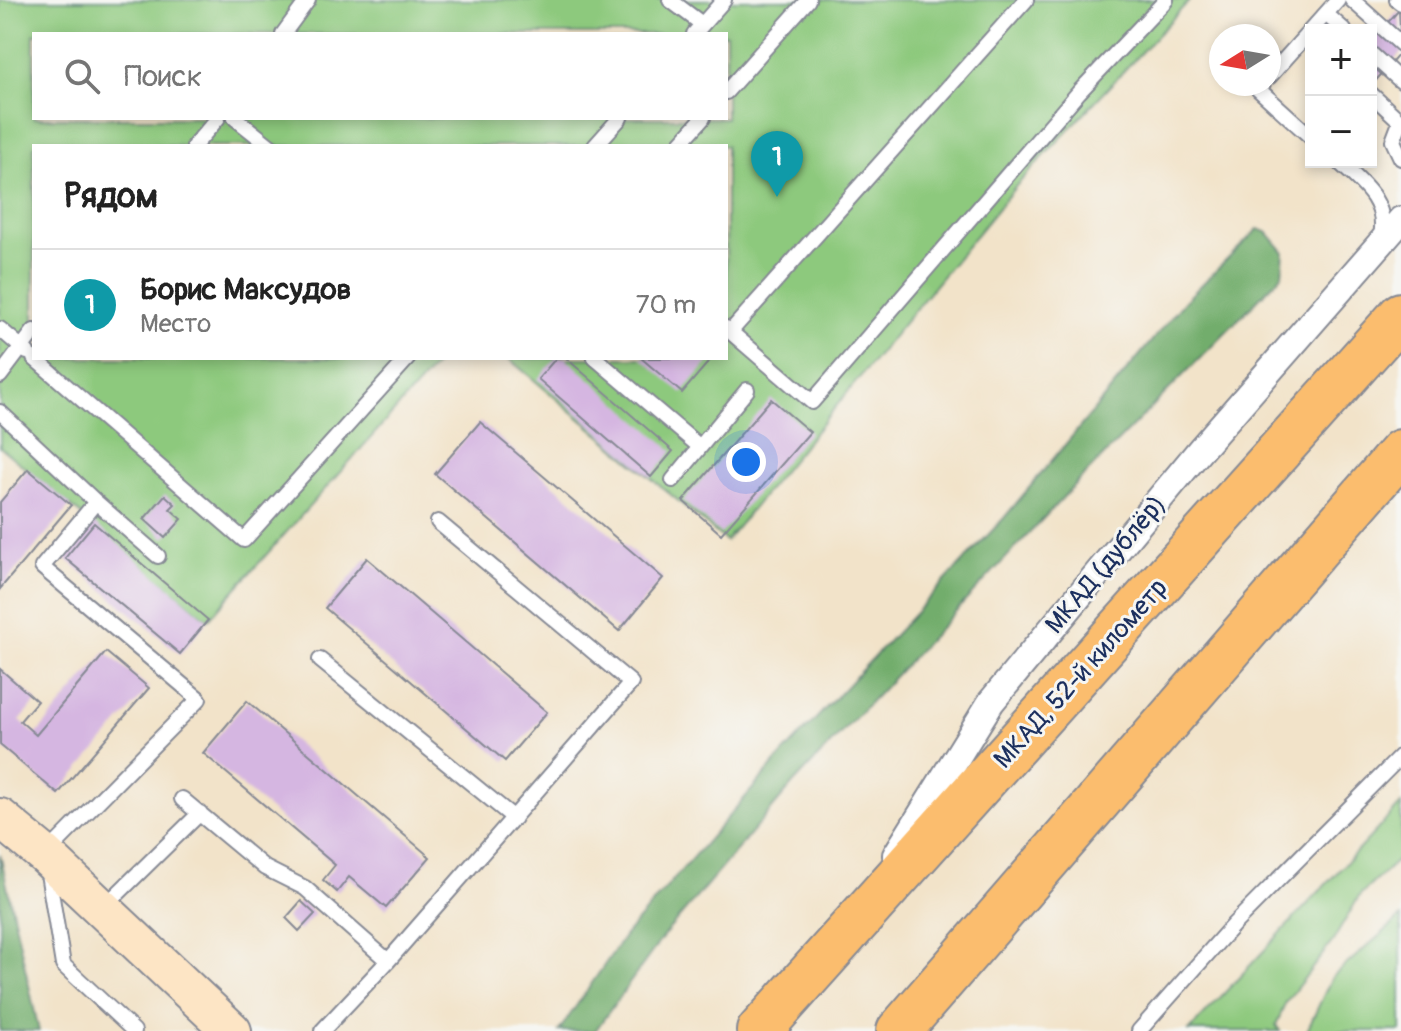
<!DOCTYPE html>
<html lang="ru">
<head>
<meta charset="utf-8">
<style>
	:root { --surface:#fff; --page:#f2f2f2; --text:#222; --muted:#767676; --line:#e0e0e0; --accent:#db2777 }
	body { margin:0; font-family:Pangolin,sans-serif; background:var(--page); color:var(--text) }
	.controls { position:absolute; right:24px; top:24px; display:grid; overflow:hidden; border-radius:0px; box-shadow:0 4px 12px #0003 }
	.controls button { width:72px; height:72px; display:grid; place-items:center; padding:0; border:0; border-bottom:2px solid var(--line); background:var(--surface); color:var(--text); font:40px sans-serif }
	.compass { position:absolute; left:1209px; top:24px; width:72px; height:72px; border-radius:50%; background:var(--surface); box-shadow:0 4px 12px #0003; rotate:259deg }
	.you { position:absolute; left:746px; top:462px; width:28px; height:28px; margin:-20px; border:6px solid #fff; border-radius:50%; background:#1a73e8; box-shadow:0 0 0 12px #1a73e833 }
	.badge { display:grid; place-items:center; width:52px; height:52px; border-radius:50%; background:var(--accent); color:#fff; font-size:26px; font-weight:700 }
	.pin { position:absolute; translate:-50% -66px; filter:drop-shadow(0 2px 4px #0008) }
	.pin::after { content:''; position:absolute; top:42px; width:28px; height:24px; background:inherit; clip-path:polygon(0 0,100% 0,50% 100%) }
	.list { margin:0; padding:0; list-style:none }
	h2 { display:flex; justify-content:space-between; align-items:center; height:104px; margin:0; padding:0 32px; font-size:34px }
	h2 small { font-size:26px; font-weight:400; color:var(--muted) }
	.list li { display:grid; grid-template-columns:52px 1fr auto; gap:24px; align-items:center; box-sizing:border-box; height:112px; padding:0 32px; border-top:2px solid var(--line) }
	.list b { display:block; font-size:30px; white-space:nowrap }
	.list p { margin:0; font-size:26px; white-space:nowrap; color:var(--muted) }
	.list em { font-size:26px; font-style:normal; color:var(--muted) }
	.icon { flex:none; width:44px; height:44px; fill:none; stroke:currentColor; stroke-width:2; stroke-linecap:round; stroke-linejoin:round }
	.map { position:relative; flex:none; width:1401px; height:1031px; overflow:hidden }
	.search { position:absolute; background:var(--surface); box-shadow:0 4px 12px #0003; left:32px; top:32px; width:696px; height:88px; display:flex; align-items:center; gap:20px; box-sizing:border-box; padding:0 28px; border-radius:0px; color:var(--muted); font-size:30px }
	.panel { position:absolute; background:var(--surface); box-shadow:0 4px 12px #0003; left:32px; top:144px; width:696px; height:216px; border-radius:0px }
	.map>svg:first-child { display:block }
</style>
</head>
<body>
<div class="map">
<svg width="1401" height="1031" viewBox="0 0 1401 1031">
	<rect width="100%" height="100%" fill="#f6f6f2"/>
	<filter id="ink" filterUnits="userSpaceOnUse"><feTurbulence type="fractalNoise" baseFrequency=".0125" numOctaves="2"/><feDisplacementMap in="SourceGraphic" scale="16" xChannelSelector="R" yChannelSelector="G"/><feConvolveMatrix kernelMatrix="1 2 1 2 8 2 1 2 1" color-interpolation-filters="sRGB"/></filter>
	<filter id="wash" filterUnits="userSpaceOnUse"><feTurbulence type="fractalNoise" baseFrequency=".006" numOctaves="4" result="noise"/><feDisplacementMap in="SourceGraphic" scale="32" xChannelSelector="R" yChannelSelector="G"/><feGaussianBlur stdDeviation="1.8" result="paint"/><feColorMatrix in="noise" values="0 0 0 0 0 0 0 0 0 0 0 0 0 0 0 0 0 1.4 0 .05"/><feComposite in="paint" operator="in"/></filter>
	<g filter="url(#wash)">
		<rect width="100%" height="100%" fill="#f2e3c9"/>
		<path fill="#8dc97d" stroke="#547c6e" stroke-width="2" fill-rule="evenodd" d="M 0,0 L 1190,0 L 1016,186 L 726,541 L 508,358 L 726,358 L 726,146 L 34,146 L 34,358 L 442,358 L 208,620 L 0,447 ZM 34,34 L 726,34 L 726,118 L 34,118 Z
			M 1401,804 L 1401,857 L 1360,895 L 1333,941 L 1286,1002 L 1276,1025 L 1280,1031 L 1189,1031 Z
			M 1401,917 L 1401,1031 L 1307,1031 L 1332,977 Z"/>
		<path fill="#72ad6c" stroke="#466e65" stroke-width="2" d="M 1258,229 L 1267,232 L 1284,252 L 1282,275 L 1071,489 L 793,784 L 665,934 L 595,1031 L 559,1031 L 625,935 L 782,755 L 1004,518 L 1185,301 Z
			M 0,854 L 39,1031 L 0,1031 Z"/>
		<g id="blocks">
			<path fill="#d5b6e1" d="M 1399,10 L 1401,52 L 1371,86 L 1371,41 Z
				M 556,358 L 566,358 L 673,451 L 651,477 L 538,379 Z
				M 641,358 L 712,358 L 682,393 Z
				M 771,399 L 810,432 L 721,534 L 683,501 Z
				M 480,422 L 663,578 L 619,631 L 435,474 Z
				M 28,469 L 71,505 L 0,589 L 0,502 Z
				M 165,495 L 175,504 L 170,509 L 182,519 L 165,538 L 144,519 Z
				M 94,523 L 208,620 L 180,654 L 65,558 Z
				M 367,558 L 547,712 L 505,761 L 325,608 Z
				M 106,652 L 149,688 L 58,794 L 0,745 L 0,669 L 37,701 L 20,721 L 36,735 Z
				M 247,701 L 430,857 L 386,908 L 349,877 L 337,892 L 323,880 L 335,865 L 203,753 Z
				M 301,901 L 315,914 L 299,931 L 286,918 Z"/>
		</g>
	</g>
	<g filter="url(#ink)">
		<use href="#blocks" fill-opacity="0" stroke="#868994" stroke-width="2"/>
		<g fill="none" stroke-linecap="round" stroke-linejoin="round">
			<g stroke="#868994" stroke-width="18">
				<path id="lane" d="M 670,0 L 702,24
					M 1352,0 L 1401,44
					M 1397,0 L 1401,3
					M 1326,14 L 1344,30
					M 1311,30 L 1338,0
					M 283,34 L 308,0
					M 694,34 L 724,0
					M 1371,54 L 1401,81
					M 1269,77 L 1311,30
					M 1263,84 L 1258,89 L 1311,137
					M 726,92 L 808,0
					M 1371,94 L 1400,121
					M 235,118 L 270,146
					M 1401,120 L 1393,141 L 1401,158
					M 194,146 L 218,118
					M 595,146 L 620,118
					M 678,146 L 703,118
					M 1339,162 C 1362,183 1388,202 1381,236
					M 726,328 L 812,402 L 1079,92 L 1166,0
					M 0,329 L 27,352
					M 730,332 L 1026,0
					M 34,358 L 244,540 L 408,358
					M 595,358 L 700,447
					M 0,376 L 34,331
					M 0,412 L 96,502
					M 673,480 L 747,390
					M 320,660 L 514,818
					M 182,799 L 265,868 L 305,888 L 388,961
					M 103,908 L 200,813
					M 134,1031 L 63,965 L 45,855 L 199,699 L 42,567 L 96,502 L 158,556
					M 322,1031 L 388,961 L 631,683 L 438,522
					M 1139,1031 L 1234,924 L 1401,756"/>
			</g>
			<g stroke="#868994" stroke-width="30">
				<path id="street" d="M 896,855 L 991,702 L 1201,449 L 1401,220"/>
			</g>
			<g stroke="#868994" stroke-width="42">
				<path id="secondary" d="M 0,818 L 45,855 L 232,1031"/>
			</g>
			<g stroke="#868994" stroke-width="48">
				<path id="highway" d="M 759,1031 L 1401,315
					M 899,1031 L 1401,452"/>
			</g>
			<use href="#lane" stroke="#fff" stroke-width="14"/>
			<use href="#street" stroke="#fff" stroke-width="26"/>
			<use href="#secondary" stroke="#fde5c5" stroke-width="38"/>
			<use href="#highway" stroke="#fbbd6e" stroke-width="44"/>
		</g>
	</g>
	<g text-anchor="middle" stroke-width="6" stroke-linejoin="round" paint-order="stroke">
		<g font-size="26" fill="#1b2f5e" stroke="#f6f6f2">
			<text transform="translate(1105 564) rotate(-50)" y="9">МКАД (дублёр)</text>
			<text transform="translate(1080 673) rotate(-48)" y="9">МКАД, 52-й километр</text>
		</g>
	</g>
</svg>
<div class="controls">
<button>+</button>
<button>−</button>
</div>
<svg class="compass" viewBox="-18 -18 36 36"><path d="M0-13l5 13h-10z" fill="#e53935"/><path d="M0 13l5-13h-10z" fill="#767676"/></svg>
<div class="you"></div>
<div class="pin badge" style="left:777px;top:197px;background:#0f9aa8">1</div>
<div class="search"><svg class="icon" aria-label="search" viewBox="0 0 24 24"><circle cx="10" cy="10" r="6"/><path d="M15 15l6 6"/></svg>Поиск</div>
<section class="panel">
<h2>Рядом<small></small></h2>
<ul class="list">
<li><span class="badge" style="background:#0f9aa8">1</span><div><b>Борис Максудов</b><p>Место</p></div><em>70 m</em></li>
</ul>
</section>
</div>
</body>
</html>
